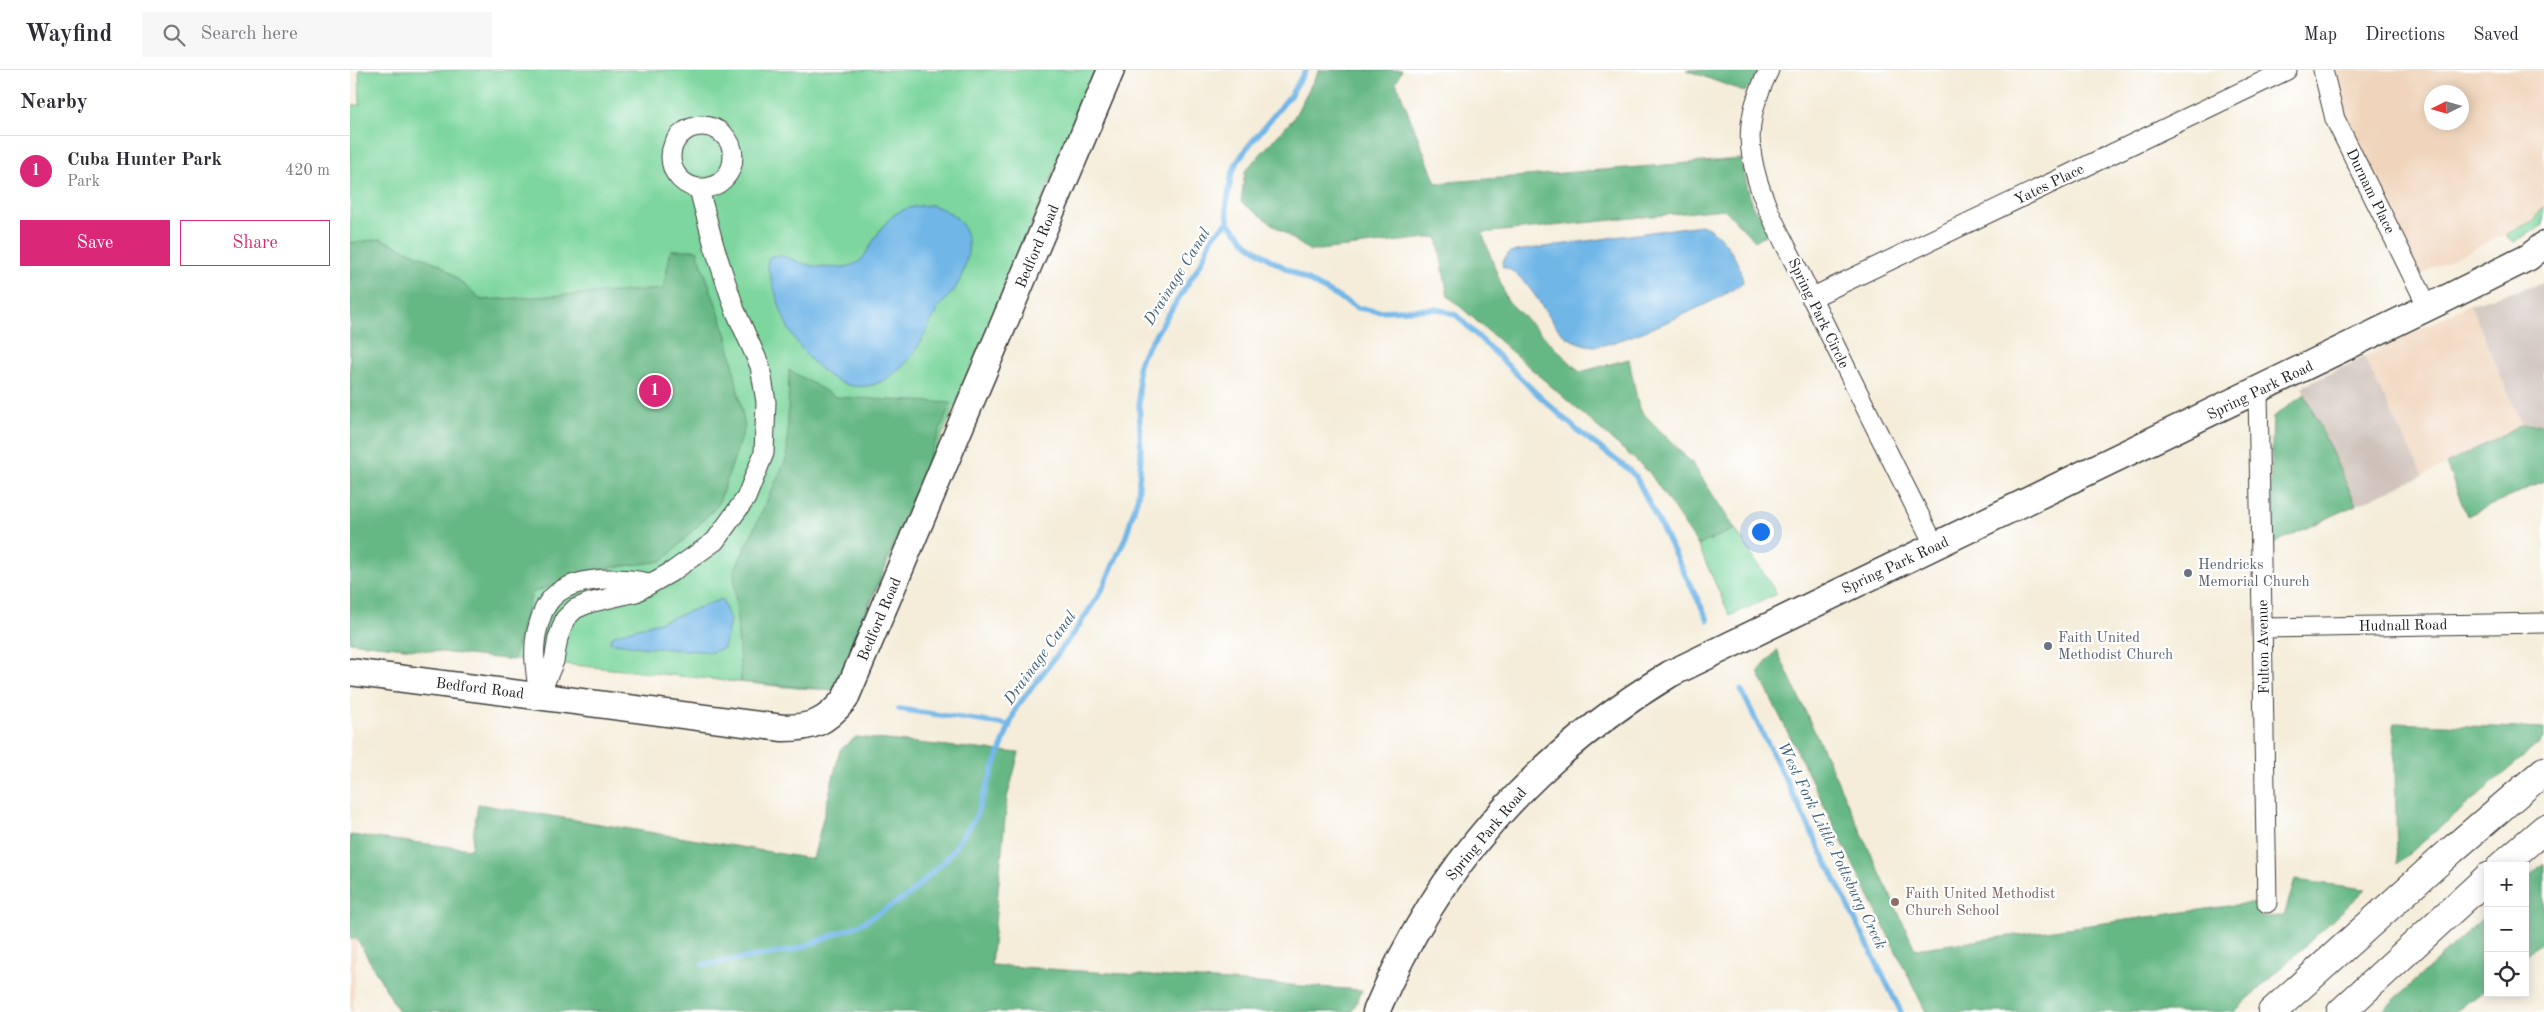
<!DOCTYPE html>
<html lang="en">
<head>
<meta charset="utf-8">
<style>
	:root { --surface:#fff; --page:#f7f7f7; --text:#2b2b33; --muted:#7c7c81; --line:#e1e1e2; --accent:#db2777 }
	body { margin:0; font-family:"Old Standard TT",serif; background:var(--page); color:var(--text) }
	.controls { position:absolute; right:15px; bottom:15px; display:grid; overflow:hidden; border-radius:0px; box-shadow:0 2px 12px #0003 }
	.controls button { width:45px; height:45px; display:grid; place-items:center; padding:0; border:0; border-bottom:1px solid var(--line); background:var(--surface); color:var(--text); font:25px sans-serif }
	.compass { position:absolute; left:2074px; top:15px; width:45px; height:45px; border-radius:50%; background:var(--surface); box-shadow:0 2px 12px #0003; rotate:265deg }
	.you { position:absolute; left:1410px; top:461px; width:18px; height:18px; margin:-12px; border:4px solid #fff; border-radius:50%; background:#1a73e8; box-shadow:0 0 0 8px #1a73e833 }
	.badge { display:grid; place-items:center; width:32px; height:32px; border-radius:50%; background:var(--accent); color:#fff; font-size:16px; font-weight:700 }
	.pin { position:absolute; translate:-50% -50%; border:2px solid #fff; box-shadow:0 1px 5px #0006 }
	.list { margin:0; padding:0; list-style:none }
	h2 { display:flex; justify-content:space-between; align-items:center; height:65px; margin:0; padding:0 20px; font-size:21px }
	h2 small { font-size:16px; font-weight:400; color:var(--muted) }
	.list li { display:grid; grid-template-columns:32px 1fr auto; gap:15px; align-items:center; box-sizing:border-box; height:70px; padding:0 20px; border-top:1px solid var(--line) }
	.list b { display:block; font-size:19px; white-space:nowrap }
	.list p { margin:0; font-size:16px; white-space:nowrap; color:var(--muted) }
	.list em { font-size:16px; font-style:normal; color:var(--muted) }
	.actions { display:flex; gap:10px; padding:15px 20px }
	.actions a { flex:1; padding:11px 0; border:1px solid var(--accent); border-radius:0px; text-align:center; font-size:18px; color:var(--accent) }
	.actions .main { background:var(--accent); color:#fff }
	.icon { flex:none; width:28px; height:28px; fill:none; stroke:currentColor; stroke-width:2; stroke-linecap:round; stroke-linejoin:round }
	.map { position:relative; flex:none; width:2194px; height:942px; overflow:hidden }
	header { display:flex; align-items:center; gap:30px; box-sizing:border-box; height:70px; padding:0 25px; background:var(--surface); border-bottom:1px solid var(--line) }
	header strong { font-size:24px }
	nav { display:flex; gap:28px; margin-inline-start:auto; font-size:18px }
	.search { width:350px; height:45px; background:var(--page); display:flex; align-items:center; gap:12px; box-sizing:border-box; padding:0 18px; border-radius:0px; color:var(--muted); font-size:19px }
	main { display:flex }
	aside { flex:1; background:var(--surface) }
	.map>svg:first-child { display:block }
</style>
</head>
<body>
<header>
<strong>Wayfind</strong>
<div class="search"><svg class="icon" aria-label="search" viewBox="0 0 24 24"><circle cx="10" cy="10" r="6"/><path d="M15 15l6 6"/></svg>Search here</div>
<nav><a>Map</a><a>Directions</a><a>Saved</a></nav>
</header>
<main>
<aside>
<h2>Nearby<small></small></h2>
<ul class="list">
<li><span class="badge">1</span><div><b>Cuba Hunter Park</b><p>Park</p></div><em>420 m</em></li>
</ul>
<div class="actions"><a class="main">Save</a><a>Share</a></div>
</aside>
<div class="map">
<svg width="2194" height="942" viewBox="0 0 2194 942">
	<rect width="100%" height="100%" fill="#fff"/>
	<filter id="ink" filterUnits="userSpaceOnUse"><feTurbulence type="fractalNoise" baseFrequency=".02" numOctaves="2"/><feDisplacementMap in="SourceGraphic" scale="10" xChannelSelector="R" yChannelSelector="G"/><feConvolveMatrix kernelMatrix="1 2 1 2 8 2 1 2 1" color-interpolation-filters="sRGB"/></filter>
	<filter id="wash" filterUnits="userSpaceOnUse"><feTurbulence type="fractalNoise" baseFrequency=".0096" numOctaves="4" result="noise"/><feDisplacementMap in="SourceGraphic" scale="20" xChannelSelector="R" yChannelSelector="G"/><feGaussianBlur stdDeviation="1.12" result="paint"/><feColorMatrix in="noise" values="0 0 0 0 0 0 0 0 0 0 0 0 0 0 0 0 0 1.4 0 .05"/><feComposite in="paint" operator="in"/></filter>
	<g filter="url(#wash)">
		<rect width="100%" height="100%" fill="#f5edda"/>
		<path fill="#f0d5bc" fill-rule="evenodd" d="M 1987,0 L 2194,0 L 2194,136 L 2183,151 L 2069,205 L 1988,39 ZM 2082,22 L 2112,22 L 2112,52 L 2082,52 Z
			M 2120,234 L 2172,355 L 2073,406 L 2014,287 Z
			M 0,869 L 7,869 L 3,942 L 0,942 Z"/>
		<path fill="#cec1b9" d="M 2194,213 L 2194,354 L 2172,355 L 2120,234 Z
			M 2014,287 L 2073,406 L 2006,435 L 1952,317 Z"/>
		<path fill="#7cd69d" stroke="#4c795c" d="M 9,0 L 747,0 L 484,620 L 446,618 L 0,572 L 0,35 L 10,35 Z
			M 2194,136 L 2193,155 L 2164,172 L 2155,165 L 2183,151 Z
			M 1385,459 L 1427,524 L 1380,546 L 1348,475 Z"/>
		<path fill="#65b784" stroke="#406a50" d="M 969,0 L 1052,0 L 1046,12 L 1086,113 L 1391,89 L 1402,136 L 1423,160 L 1405,171 L 1374,139 L 1132,163 L 1157,230 L 1230,302 L 1279,289 L 1289,339 L 1343,394 L 1385,459 L 1348,475 L 1299,402 L 1098,226 L 1087,167 L 960,181 L 891,132 L 895,101 L 943,49 Z
			M 1336,0 L 1411,0 L 1395,22 Z
			M 31,169 L 91,195 L 132,230 L 313,219 L 321,180 L 347,180 L 378,269 L 395,357 L 368,435 L 313,491 L 237,501 L 182,523 L 163,590 L 0,572 L 0,173 Z
			M 439,300 L 486,327 L 601,333 L 484,620 L 391,612 L 384,502 L 437,387 Z
			M 1955,324 L 2006,435 L 1918,476 L 1923,347 Z
			M 2194,354 L 2194,411 L 2117,446 L 2096,394 L 2172,355 Z
			M 1427,580 L 1565,879 L 1907,832 L 1911,847 L 1934,846 L 1945,810 L 2016,819 L 1884,942 L 1576,942 L 1408,602 Z
			M 2044,653 L 2194,659 L 2194,669 L 2047,794 Z
			M 506,667 L 669,683 L 657,728 L 641,895 L 1012,920 L 1002,942 L 49,942 L 7,869 L 0,869 L 0,765 L 121,779 L 128,734 L 463,789 L 490,680 Z
			M 2194,793 L 2194,870 L 2175,886 L 2175,810 Z
			M 2138,843 L 2138,917 L 2105,942 L 2031,942 Z"/>
		<path fill="#70b6e7" stroke="#466982" d="M 581,135 C 601,141 615,150 618,172 C 620,185 612,208 605,219 C 600,226 592,232 588,239 C 576,259 570,280 552,297 C 508,338 470,308 443,266 C 431,248 424,216 417,195 L 419,187 C 430,182 444,191 455,194 C 468,198 493,200 505,194 C 512,191 515,185 519,178 C 538,147 544,137 581,135 Z
			M 1351,155 C 1371,160 1391,192 1393,212 C 1379,227 1267,276 1246,276 C 1236,276 1225,272 1217,267 C 1196,252 1181,205 1153,197 L 1152,193 L 1159,182 Z
			M 372,529 L 380,550 L 374,578 L 362,582 L 291,577 L 259,572 L 264,565 L 316,550 Z"/>
		<g fill="none" stroke-linecap="round" stroke-linejoin="round">
			<path stroke="#70b6e7" stroke-width="5.5" d="M 956,0 L 939,27 L 896,79 L 886,94 L 881,107 L 876,138 L 879,153 L 898,174 L 919,189 L 1008,238 L 1027,241 L 1088,239 L 1106,245 L 1185,322 L 1228,361 L 1278,399 L 1286,407 L 1358,550
				M 1391,620 L 1551,942
				M 549,639 L 659,655
				M 353,895 L 444,880 L 509,855 L 559,825 L 599,786 L 625,748 L 666,638 L 724,563 L 752,520 L 776,466 L 788,426 L 791,386 L 788,298 L 792,286 L 851,193 L 863,166 L 878,152"/>
		</g>
	</g>
	<g filter="url(#ink)">
		<g fill="none" stroke-linecap="round" stroke-linejoin="round">
			<g stroke="#3d3b38" stroke-width="21">
				<path id="street" d="M 1419,0 C 1405,28 1396,56 1402,87 C 1409,131 1435,172 1454,212 C 1497,301 1541,389 1585,476
					M 1973,0 L 1985,49 L 2078,237
					M321 87a31 31 0 1 1 62 0a31 31 0 1 1-62 0Z
					M 1461,228 L 1937,0
					M 1908,321 L 1917,833
					M 1912,558 L 2194,553
					M 189,626 L 204,591 L 208,568 L 215,549 L 225,539 L 239,533 L 286,522 L 323,501 L 365,471 L 396,428 L 414,383 L 416,332 L 410,296 L 385,240 L 364,176 L 349,119
					M 189,626 C 186,605 182,581 187,561 C 189,553 192,542 196,536 C 214,504 269,507 299,513"/>
			</g>
			<g stroke="#3d3b38" stroke-width="29">
				<path id="secondary" d="M 0,602 L 433,658 C 463,658 476,652 495,629 L 761,0
					M 1026,942 C 1088,795 1184,687 1320,604 L 2097,228 L 2179,187 L 2194,175"/>
			</g>
			<g stroke="#3d3b38" stroke-width="30">
				<path id="highway" d="M 2151,796 L 2194,759
					M 1922,942 L 2102,780 L 2194,701
					M 1991,942 L 2138,807"/>
			</g>
			<use href="#street" stroke="#fff" stroke-width="19"/>
			<use href="#secondary" stroke="#fff" stroke-width="26"/>
			<use href="#highway" stroke="#fff" stroke-width="28"/>
		</g>
	</g>
	<g fill="#6b7280" stroke="#fff" stroke-width="2">
		<circle cx="1838" cy="503" r="5"/>
		<circle cx="1698" cy="576" r="5"/>
	</g>
	<circle fill="#8d6e63" stroke="#fff" stroke-width="2" cx="1545" cy="832" r="5"/>
	<g text-anchor="middle" stroke-width="4.5" stroke-linejoin="round" paint-order="stroke">
		<g font-size="15" fill="#1c1c1c" stroke="#fff">
			<text transform="translate(1699 114) rotate(-26)" y="5">Yates Place</text>
			<text transform="translate(2021 121) rotate(64)" y="5">Durnam Place</text>
			<text transform="translate(687 176) rotate(-67)" y="5">Bedford Road</text>
			<text transform="translate(1469 243) rotate(64)" y="5">Spring Park Circle</text>
			<text transform="translate(1910 320) rotate(-26)" y="5">Spring Park Road</text>
			<text transform="translate(1545 495) rotate(-25)" y="5">Spring Park Road</text>
			<text transform="translate(529 549) rotate(-67)" y="5">Bedford Road</text>
			<text transform="translate(2053 555) rotate(-1)" y="5">Hudnall Road</text>
			<text transform="translate(1913 577) rotate(-91)" y="5">Fulton Avenue</text>
			<text transform="translate(130 618) rotate(7)" y="5">Bedford Road</text>
			<text transform="translate(1136 764) rotate(-50)" y="5">Spring Park Road</text>
		</g>
		<g font-size="15" fill="#5b616d" stroke="#fff" text-anchor="start">
			<text x="1848" y="499">Hendricks<tspan x="1848" dy="17">Memorial Church</tspan></text>
			<text x="1708" y="572">Faith United<tspan x="1708" dy="17">Methodist Church</tspan></text>
		</g>
		<g font-size="15" fill="#785e54" stroke="#fff" text-anchor="start">
			<text x="1555" y="828">Faith United Methodist<tspan x="1555" dy="17">Church School</tspan></text>
		</g>
		<g font-size="16" font-style="italic" fill="#426177" stroke="#fff">
			<text transform="translate(826 206) rotate(-58)" y="6">Drainage Canal</text>
			<text transform="translate(689 587) rotate(-54)" y="6">Drainage Canal</text>
			<text transform="translate(1483 775) rotate(64)" y="6">West Fork Little Pottsburg Creek</text>
		</g>
	</g>
</svg>
<div class="controls">
<button>+</button>
<button>−</button>
<button><svg class="icon" aria-label="locate" viewBox="0 0 24 24"><circle cx="12" cy="12" r="6"/><path d="M12 2v4M12 18v4M2 12h4M18 12h4"/></svg></button>
</div>
<svg class="compass" viewBox="-18 -18 36 36"><path d="M0-13l5 13h-10z" fill="#e53935"/><path d="M0 13l5-13h-10z" fill="#7c7c81"/></svg>
<div class="you"></div>
<div class="pin badge" style="left:305px;top:321px">1</div>
</div>
</main>
</body>
</html>
